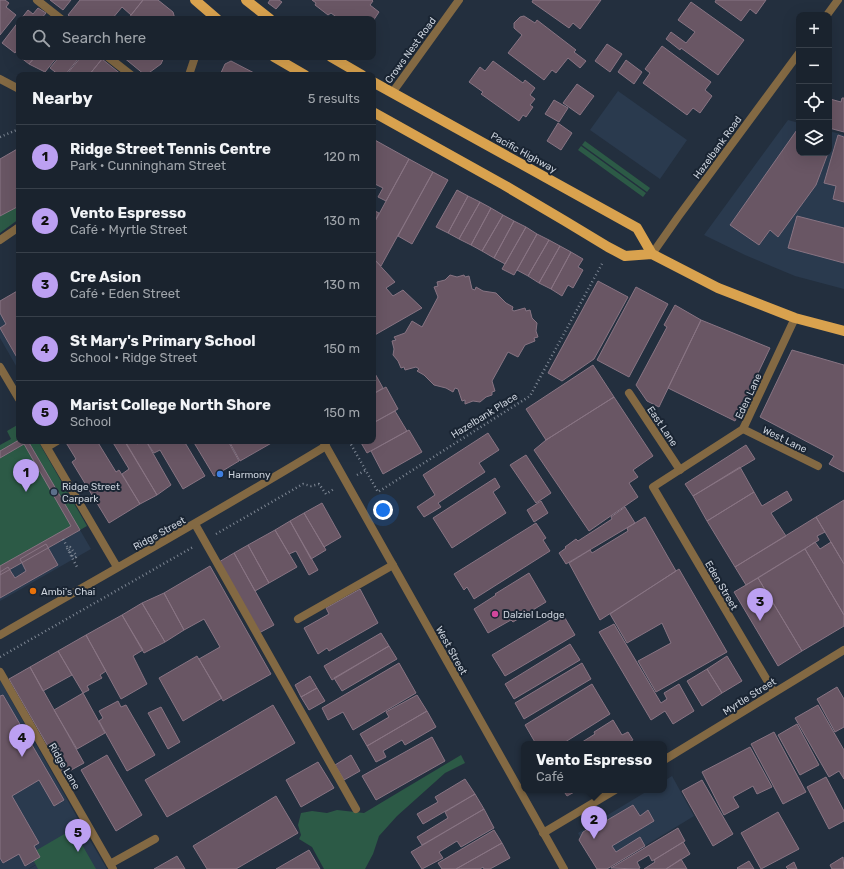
<!DOCTYPE html>
<html lang="en">
<head>
<meta charset="utf-8">
<style>
	:root { --surface:#1a232e; --page:#272f3a; --text:#f1f3f6; --muted:#9fa4aa; --line:#38404a; --accent:#bca0f2 }
	body { margin:0; font-family:Rubik,sans-serif; background:var(--page); color:var(--text) }
	.controls { position:absolute; right:12px; top:12px; display:grid; overflow:hidden; border-radius:8px; box-shadow:0 4px 16px #0002 }
	.controls button { width:36px; height:36px; display:grid; place-items:center; padding:0; border:0; border-bottom:1px solid var(--line); background:var(--surface); color:var(--text); font:20px sans-serif }
	.you { position:absolute; left:383px; top:510px; width:14px; height:14px; margin:-10px; border:3px solid #fff; border-radius:50%; background:#1a73e8; box-shadow:0 0 0 6px #1a73e833 }
	.badge { display:grid; place-items:center; width:26px; height:26px; border-radius:50%; background:var(--accent); color:#111; font-size:13px; font-weight:700 }
	.pin { position:absolute; translate:-50% -33px; filter:drop-shadow(0 1px 2px #0008) }
	.pin::after { content:''; position:absolute; top:21px; width:14px; height:12px; background:inherit; clip-path:polygon(0 0,100% 0,50% 100%) }
	.popup { position:absolute; left:521px; top:741px; width:146px; height:52px; box-sizing:border-box; display:grid; place-content:center; border-radius:8px; background:var(--surface); filter:drop-shadow(0 1px 3px #0005); font-size:13px; white-space:nowrap; color:var(--muted) }
	.popup b { font-size:15px; color:var(--text) }
	.popup::after { content:''; position:absolute; left:50%; top:100%; margin-left:-8px; border:8px solid transparent; border-top-color:var(--surface) }
	.list { margin:0; padding:0; list-style:none }
	h2 { display:flex; justify-content:space-between; align-items:center; height:52px; margin:0; padding:0 16px; font-size:17px }
	h2 small { font-size:13px; font-weight:400; color:var(--muted) }
	.list li { display:grid; grid-template-columns:26px 1fr auto; gap:12px; align-items:center; box-sizing:border-box; height:64px; padding:0 16px; border-top:1px solid var(--line) }
	.list b { display:block; font-size:15px; white-space:nowrap }
	.list p { margin:0; font-size:13px; white-space:nowrap; color:var(--muted) }
	.list em { font-size:13px; font-style:normal; color:var(--muted) }
	.icon { flex:none; width:22px; height:22px; fill:none; stroke:currentColor; stroke-width:2; stroke-linecap:round; stroke-linejoin:round }
	.map { position:relative; flex:none; width:844px; height:869px; overflow:hidden }
	.search { position:absolute; background:var(--surface); box-shadow:0 4px 16px #0002; left:16px; top:16px; width:360px; height:44px; display:flex; align-items:center; gap:10px; box-sizing:border-box; padding:0 14px; border-radius:8px; color:var(--muted); font-size:15px }
	.panel { position:absolute; background:var(--surface); box-shadow:0 4px 16px #0002; left:16px; top:72px; width:360px; height:372px; border-radius:8px }
	.map>svg:first-child { display:block }
</style>
</head>
<body>
<div class="map">
<svg width="844" height="869" viewBox="0 0 844 869">
	<rect width="100%" height="100%" fill="#232f3e"/>
	<path fill="#2a3a4e" d="M 618,91 L 687,140 L 660,179 L 590,130 Z
		M 788,120 L 799,123 L 799,153 L 829,153 L 829,131 L 844,135 L 844,289 L 795,276 L 745,255 L 704,235 Z
		M 19,292 L 19,371 L 0,338 L 0,303 Z
		M 80,530 L 91,549 L 0,601 L 0,575 Z
		M 0,680 L 87,835 L 28,869 L 0,869 Z
		M 672,776 L 694,816 L 607,869 L 598,869 L 578,833 L 649,790 L 664,790 L 664,781 Z
		M 87,835 L 107,869 L 29,869 Z"/>
	<path fill="#2c5a46" d="M 585,141 L 650,188 L 647,192 L 582,145 Z
		M 581,146 L 646,193 L 643,197 L 578,150 Z
		M 19,206 L 19,219 L 0,233 L 0,216 Z
		M 19,424 L 19,441 L 38,441 L 87,526 L 0,575 L 0,445 L 11,439 L 7,431 Z
		M 461,755 L 465,763 L 445,773 L 397,816 L 379,836 L 373,854 L 365,869 L 324,869 L 312,847 L 299,839 L 301,835 L 298,825 L 301,813 L 312,811 L 327,813 L 337,810 L 364,813 Z
		M 73,829 L 96,869 L 38,869 L 30,854 Z"/>
	<path fill="#695664" stroke="#887483" d="M 0,0 L 5,0 L 9,3 L 6,7 L 16,15 L 0,35 Z
		M 50,0 L 71,0 L 63,10 Z
		M 80,0 L 143,0 L 131,15 L 122,7 L 112,19 L 73,19 L 68,15 Z
		M 143,0 L 158,0 L 173,12 L 175,19 L 128,19 Z
		M 270,0 L 279,0 L 282,2 L 276,9 L 268,3 Z
		M 312,0 L 372,0 L 373,1 L 370,5 L 379,12 L 373,21 L 373,19 L 343,19 L 342,18 L 339,19 L 331,13 L 328,15 L 315,5 L 316,3 Z
		M 533,0 L 601,0 L 580,29 L 573,23 L 569,28 L 532,2 Z
		M 716,0 L 766,0 L 756,14 L 750,9 L 741,21 L 715,2 Z
		M 691,2 L 744,40 L 718,75 L 681,48 L 680,50 L 666,39 L 671,32 L 686,43 L 695,32 L 678,20 Z
		M 38,8 L 46,13 L 41,19 L 21,19 L 28,10 L 33,14 Z
		M 524,16 L 535,23 L 537,20 L 576,50 L 574,52 L 586,61 L 580,68 L 568,58 L 556,73 L 552,70 L 544,80 L 508,53 L 522,35 L 514,28 L 514,23 L 520,17 Z
		M 19,21 L 19,47 L 15,53 L 2,43 Z
		M 607,44 L 622,54 L 610,72 L 595,61 Z
		M 662,46 L 711,82 L 705,90 L 712,96 L 700,113 L 693,108 L 687,115 L 643,83 L 650,73 L 645,69 Z
		M 20,57 L 35,57 L 29,64 Z
		M 35,57 L 57,57 L 45,72 L 29,64 Z
		M 59,57 L 76,57 L 78,59 L 65,75 L 59,75 L 50,68 Z
		M 81,57 L 99,57 L 102,59 L 89,75 L 69,75 L 67,74 Z
		M 123,57 L 164,57 L 161,64 L 146,75 L 145,75 Z
		M 102,59 L 122,75 L 89,75 Z
		M 626,60 L 642,72 L 634,84 L 618,72 Z
		M 231,61 L 258,75 L 220,75 L 225,64 Z
		M 493,61 L 523,83 L 525,80 L 535,88 L 530,95 L 535,99 L 530,105 L 533,107 L 526,117 L 523,115 L 519,121 L 481,94 L 483,92 L 469,82 L 480,67 L 485,71 Z
		M 577,84 L 594,96 L 580,115 L 563,103 Z
		M 842,98 L 844,98 L 844,132 L 829,128 L 830,99 L 841,102 Z
		M 554,100 L 568,108 L 559,122 L 545,114 Z
		M 558,123 L 572,133 L 561,150 L 547,141 Z
		M 799,127 L 799,153 L 828,153 L 816,185 L 778,237 L 770,230 L 759,245 L 730,225 Z
		M 838,135 L 844,137 L 844,202 L 833,199 L 836,186 L 824,183 Z
		M 373,139 L 409,159 L 386,201 L 378,197 L 383,188 L 373,183 Z
		M 19,148 L 19,206 L 0,216 L 0,159 Z
		M 409,159 L 433,172 L 381,266 L 373,258 L 373,225 Z
		M 433,172 L 448,180 L 412,244 L 398,236 Z
		M 457,190 L 468,196 L 448,233 L 436,227 Z
		M 468,196 L 480,202 L 459,239 L 448,233 Z
		M 480,202 L 491,208 L 471,245 L 459,239 Z
		M 491,208 L 503,215 L 482,251 L 471,245 Z
		M 373,210 L 379,213 L 373,225 Z
		M 503,215 L 514,221 L 494,258 L 482,251 Z
		M 797,216 L 844,228 L 844,263 L 788,248 Z
		M 514,221 L 526,227 L 505,264 L 494,258 Z
		M 526,227 L 537,234 L 514,275 L 502,269 Z
		M 537,234 L 549,240 L 528,276 L 517,270 Z
		M 549,240 L 560,246 L 539,283 L 528,276 Z
		M 560,246 L 571,252 L 551,289 L 539,283 Z
		M 571,252 L 583,259 L 578,267 L 583,270 L 573,288 L 568,285 L 562,296 L 551,289 Z
		M 373,258 L 395,282 L 386,288 L 393,296 L 403,290 L 422,308 L 373,336 Z
		M 450,275 L 457,277 L 464,275 L 465,277 L 469,276 L 472,289 L 475,290 L 476,287 L 483,291 L 496,293 L 506,303 L 513,307 L 512,310 L 514,311 L 525,308 L 526,311 L 530,310 L 532,318 L 537,323 L 536,331 L 538,337 L 534,338 L 535,341 L 525,345 L 518,357 L 508,352 L 492,381 L 495,391 L 492,392 L 492,395 L 486,397 L 480,402 L 473,401 L 465,404 L 465,400 L 462,401 L 458,389 L 455,388 L 453,392 L 446,388 L 434,385 L 424,375 L 417,371 L 419,369 L 416,367 L 405,370 L 404,367 L 401,368 L 398,361 L 393,355 L 394,349 L 392,341 L 396,340 L 394,337 L 405,333 L 412,321 L 422,327 L 438,297 L 434,287 L 438,286 L 437,282 L 445,280 Z
		M 598,281 L 628,297 L 594,359 L 562,381 L 548,373 Z
		M 636,287 L 668,304 L 629,377 L 597,360 Z
		M 19,290 L 19,361 L 0,328 L 6,324 L 0,313 L 0,301 Z
		M 675,305 L 701,320 L 659,407 L 647,401 L 636,385 L 667,327 L 664,325 Z
		M 701,320 L 770,348 L 735,421 L 668,388 Z
		M 792,350 L 844,365 L 844,472 L 829,464 L 834,456 L 760,417 Z
		M 593,365 L 614,397 L 546,440 L 526,409 Z
		M 373,370 L 383,388 L 373,394 Z
		M 386,387 L 398,409 L 373,423 L 373,394 Z
		M 614,397 L 653,456 L 633,470 L 638,477 L 629,483 L 638,497 L 589,531 L 534,450 L 546,440 Z
		M 395,411 L 407,431 L 367,453 L 360,441 L 373,441 L 373,423 Z
		M 409,430 L 422,452 L 383,474 L 371,451 Z
		M 488,433 L 499,450 L 479,463 L 485,472 L 438,503 L 441,507 L 424,517 L 417,507 L 435,495 L 423,475 Z
		M 19,440 L 19,441 L 28,441 L 80,530 L 0,575 L 0,566 L 71,526 L 24,444 L 0,458 L 0,451 Z
		M 65,441 L 97,441 L 116,472 L 119,470 L 140,504 L 109,523 L 72,462 L 76,459 Z
		M 112,441 L 125,441 L 157,495 L 140,504 L 122,474 L 129,469 Z
		M 126,441 L 135,441 L 137,444 L 142,441 L 146,441 L 171,485 L 157,495 L 125,442 Z
		M 146,441 L 184,441 L 205,476 L 183,489 L 160,450 L 154,453 Z
		M 193,441 L 228,441 L 239,461 L 214,476 Z
		M 229,441 L 275,441 L 240,461 Z
		M 746,445 L 755,459 L 693,496 L 685,484 Z
		M 526,455 L 551,493 L 536,503 L 510,465 Z
		M 740,467 L 754,492 L 707,521 L 693,496 Z
		M 495,478 L 500,487 L 493,492 L 506,513 L 452,548 L 433,518 Z
		M 787,491 L 792,500 L 771,513 L 786,536 L 735,567 L 707,521 L 754,492 L 762,506 Z
		M 844,500 L 844,564 L 816,517 Z
		M 541,501 L 548,513 L 534,522 L 527,510 Z
		M 322,503 L 341,537 L 324,547 L 304,513 Z
		M 625,507 L 635,523 L 566,564 L 559,553 L 566,548 L 565,547 L 576,539 L 578,541 L 612,519 L 611,517 Z
		M 304,513 L 326,550 L 311,559 L 290,521 Z
		M 645,517 L 676,571 L 600,620 L 569,563 L 590,550 L 592,553 L 628,531 L 627,528 Z
		M 816,517 L 825,532 L 817,536 L 819,540 L 746,585 L 735,567 Z
		M 290,521 L 318,570 L 309,575 L 296,551 L 289,554 L 275,530 Z
		M 536,523 L 546,538 L 543,540 L 550,551 L 474,599 L 467,587 L 464,590 L 454,574 Z
		M 275,530 L 297,567 L 269,583 L 248,545 Z
		M 815,542 L 820,549 L 831,542 L 844,564 L 844,615 L 805,549 Z
		M 46,544 L 58,565 L 0,598 L 0,572 L 8,567 L 15,578 L 26,571 L 20,559 Z
		M 248,545 L 269,583 L 255,591 L 234,553 Z
		M 805,549 L 844,615 L 844,626 L 802,651 L 758,578 Z
		M 234,553 L 274,625 L 259,633 L 219,562 Z
		M 210,566 L 271,674 L 223,701 L 199,659 L 220,647 L 204,619 L 184,630 L 164,593 Z
		M 679,569 L 727,652 L 656,692 L 638,661 L 671,643 L 662,623 L 627,643 L 610,614 Z
		M 529,573 L 546,602 L 513,622 L 511,620 L 488,633 L 474,609 L 496,595 L 495,594 Z
		M 758,578 L 802,651 L 778,666 L 734,592 Z
		M 360,589 L 378,623 L 329,651 L 327,648 L 318,654 L 304,628 L 329,614 L 326,608 Z
		M 164,593 L 184,630 L 165,642 L 142,603 Z
		M 142,603 L 165,642 L 144,653 L 122,615 Z
		M 562,613 L 575,635 L 505,676 L 492,655 Z
		M 122,615 L 143,650 L 133,656 L 147,684 L 121,699 L 86,635 Z
		M 614,624 L 661,703 L 667,699 L 664,693 L 679,684 L 694,711 L 673,724 L 665,711 L 651,720 L 599,632 Z
		M 381,633 L 389,646 L 332,680 L 324,666 Z
		M 86,635 L 106,671 L 100,675 L 102,678 L 87,686 L 89,690 L 83,693 L 58,651 Z
		M 570,644 L 580,660 L 514,699 L 505,684 Z
		M 389,646 L 397,659 L 342,691 L 334,678 Z
		M 58,651 L 72,675 L 43,691 L 30,667 Z
		M 197,656 L 222,698 L 183,721 L 159,678 Z
		M 727,656 L 742,681 L 722,693 L 707,669 Z
		M 399,663 L 416,693 L 353,730 L 343,712 L 328,720 L 322,708 Z
		M 582,663 L 591,679 L 524,719 L 515,703 Z
		M 30,667 L 84,763 L 64,774 L 9,679 Z
		M 707,669 L 722,693 L 702,706 L 687,681 Z
		M 310,676 L 317,688 L 301,697 L 295,685 Z
		M 592,684 L 610,714 L 562,744 L 536,744 L 525,725 Z
		M 837,687 L 844,699 L 844,727 L 835,732 L 817,699 Z
		M 317,688 L 325,701 L 309,710 L 301,697 Z
		M 83,693 L 105,733 L 77,749 L 54,710 Z
		M 3,695 L 64,800 L 54,806 L 39,780 L 12,796 L 39,843 L 34,846 L 40,857 L 25,866 L 19,854 L 3,863 L 0,858 L 0,696 Z
		M 417,695 L 427,711 L 367,746 L 360,734 L 389,717 L 386,712 Z
		M 118,701 L 121,707 L 126,705 L 155,755 L 127,771 L 99,721 L 103,718 L 99,711 Z
		M 273,705 L 295,743 L 167,817 L 145,780 Z
		M 818,705 L 844,750 L 844,779 L 839,771 L 829,777 L 795,718 Z
		M 161,707 L 180,742 L 168,749 L 148,713 Z
		M 427,711 L 436,727 L 405,745 L 402,740 L 383,751 L 386,757 L 376,762 L 367,746 Z
		M 613,720 L 622,735 L 628,732 L 633,740 L 627,743 L 627,744 L 579,744 L 595,734 L 594,732 Z
		M 797,724 L 819,765 L 800,775 L 778,735 Z
		M 774,732 L 806,792 L 783,804 L 751,744 Z
		M 432,737 L 445,761 L 376,800 L 362,776 Z
		M 750,747 L 772,787 L 757,794 L 753,786 L 733,797 L 739,807 L 724,815 L 702,772 Z
		M 107,755 L 142,815 L 116,831 L 81,770 Z
		M 351,755 L 360,771 L 344,780 L 335,765 Z
		M 318,762 L 334,788 L 301,807 L 286,780 Z
		M 826,777 L 844,811 L 844,821 L 829,829 L 807,787 Z
		M 465,779 L 475,794 L 423,824 L 417,814 L 438,802 L 435,797 Z
		M 702,780 L 733,834 L 713,846 L 682,791 Z
		M 563,790 L 578,790 L 567,796 Z
		M 475,794 L 484,809 L 422,845 L 417,837 L 448,818 L 445,812 Z
		M 276,796 L 298,833 L 236,869 L 207,869 L 193,846 Z
		M 633,805 L 640,816 L 648,810 L 654,821 L 612,846 L 616,852 L 640,837 L 645,846 L 607,869 L 597,869 L 579,840 L 583,832 L 598,823 L 599,825 Z
		M 484,809 L 494,828 L 461,847 L 457,841 L 439,852 L 443,858 L 422,869 L 411,852 Z
		M 778,812 L 799,849 L 761,869 L 741,833 Z
		M 678,828 L 685,841 L 652,861 L 649,855 L 637,862 L 640,868 L 638,869 L 611,868 Z
		M 494,830 L 502,843 L 456,869 L 442,869 L 438,863 Z
		M 683,842 L 690,854 L 666,869 L 644,869 L 655,862 L 654,860 Z
		M 502,843 L 510,858 L 490,869 L 484,869 L 483,867 L 480,869 L 456,869 Z
		M 309,850 L 320,869 L 276,869 Z
		M 177,856 L 185,869 L 154,869 Z
		M 843,857 L 844,869 L 832,869 L 830,865 Z
		M 681,859 L 687,869 L 666,869 Z
		M 749,861 L 754,869 L 738,869 L 737,868 Z
		M 794,862 L 797,869 L 788,869 L 786,867 Z"/>
	<g fill="none" stroke-linecap="round" stroke-linejoin="round">
		<path stroke="#7e8794" stroke-width="2.5" stroke-dasharray="1 3" stroke-linecap="butt" d="M 0,137 L 19,129
			M 349,441 L 378,492 L 530,396 L 603,262
			M 357,475 L 366,470
			M 216,534 L 303,484 L 311,486 L 319,484 L 326,494 L 334,489
			M 70,552 L 73,557 L 76,557 L 76,555 L 70,547 L 67,548 L 68,550 L 77,567
			M 0,657 L 193,547"/>
		<path stroke="#836943" stroke-width="8" d="M 37,0 L 61,19
			M 108,57 L 131,75
			M 0,240 L 19,227
			M 629,393 L 680,470
			M 743,429 L 818,466
			M 47,447 L 57,441
			M 195,524 L 356,809
			M 298,619 L 393,565
			M 0,672 L 113,869
			M 110,864 L 155,839"/>
		<path stroke="#836943" stroke-width="8" d="M 827,15 L 838,0
			M 392,93 L 459,0
			M 652,254 L 678,217 L 799,53
			M 0,367 L 19,399
			M 43,441 L 117,567
			M 0,635 C 109,572 219,511 326,446
			M 774,692 L 653,487 L 743,429 L 795,318
			M 664,760 L 844,650
			M 543,833 L 615,790"/>
		<path stroke="#836943" stroke-width="8" d="M 189,75 L 195,57
			M 0,79 L 19,89
			M 323,441 L 564,869"/>
		<path stroke="#d9a24e" stroke-width="10" d="M 195,0 L 217,19
			M 246,0 L 270,19
			M 274,57 L 305,75
			M 331,57 L 362,75
			M 373,82 L 637,228 L 652,254 L 718,288 L 795,318 L 844,331
			M 373,112 L 504,185 L 565,221 L 608,247 L 625,256 L 652,254"/>
		<path stroke="#7e8794" stroke-width="2.5" stroke-dasharray="1 3" stroke-linecap="butt" d="M 63,539 L 70,552"/>
	</g>
	<circle fill="#3f7fe0" stroke="#1a2533" stroke-width="1.5" cx="220" cy="474" r="4"/>
	<circle fill="#5c6f8a" stroke="#1a2533" stroke-width="1.5" cx="54" cy="492" r="4"/>
	<circle fill="#e8710a" stroke="#1a2533" stroke-width="1.5" cx="33" cy="591" r="4"/>
	<circle fill="#d1479c" stroke="#1a2533" stroke-width="1.5" cx="495" cy="614" r="4"/>
	<g text-anchor="middle" stroke-width="4" stroke-linejoin="round" paint-order="stroke">
		<g font-size="10" fill="#cbd2dc" stroke="#1a2533">
			<text transform="translate(410 50) rotate(-54)" y="4">Crows Nest Road</text>
			<text transform="translate(717 147) rotate(-54)" y="4">Hazelbank Road</text>
			<text transform="translate(524 152) rotate(29)" y="4">Pacific Highway</text>
			<text transform="translate(748 396) rotate(-65)" y="4">Eden Lane</text>
			<text transform="translate(484 415) rotate(-32)" y="4">Hazelbank Place</text>
			<text transform="translate(663 426) rotate(56)" y="4">East Lane</text>
			<text transform="translate(785 439) rotate(26)" y="4">West Lane</text>
			<text transform="translate(159 533) rotate(-29)" y="4">Ridge Street</text>
			<text transform="translate(722 585) rotate(60)" y="4">Eden Street</text>
			<text transform="translate(452 650) rotate(61)" y="4">West Street</text>
			<text transform="translate(749 696) rotate(-32)" y="4">Myrtle Street</text>
			<text transform="translate(65 766) rotate(60)" y="4">Ridge Lane</text>
		</g>
		<g font-size="10" fill="#cbd2dc" stroke="#1a2533" text-anchor="start">
			<text x="228" y="478">Harmony</text>
			<text x="62" y="490">Ridge Street<tspan x="62" dy="12">Carpark</tspan></text>
			<text x="41" y="595">Ambi's Chai</text>
			<text x="503" y="618">Dalziel Lodge</text>
		</g>
	</g>
</svg>
<div class="controls">
<button>+</button>
<button>−</button>
<button><svg class="icon" aria-label="locate" viewBox="0 0 24 24"><circle cx="12" cy="12" r="6"/><path d="M12 2v4M12 18v4M2 12h4M18 12h4"/></svg></button>
<button><svg class="icon" aria-label="layers" viewBox="0 0 24 24"><path d="M12 4l9 5-9 5-9-5zM3 14l9 5 9-5"/></svg></button>
</div>
<div class="you"></div>
<div class="pin badge" style="left:26px;top:492px">1</div>
<div class="pin badge" style="left:594px;top:839px">2</div>
<div class="popup"><b>Vento Espresso</b>Café</div>
<div class="pin badge" style="left:760px;top:621px">3</div>
<div class="pin badge" style="left:22px;top:757px">4</div>
<div class="pin badge" style="left:78px;top:852px">5</div>
<div class="search"><svg class="icon" aria-label="search" viewBox="0 0 24 24"><circle cx="10" cy="10" r="6"/><path d="M15 15l6 6"/></svg>Search here</div>
<section class="panel">
<h2>Nearby<small>5 results</small></h2>
<ul class="list">
<li><span class="badge">1</span><div><b>Ridge Street Tennis Centre</b><p>Park · Cunningham Street</p></div><em>120 m</em></li>
<li><span class="badge">2</span><div><b>Vento Espresso</b><p>Café · Myrtle Street</p></div><em>130 m</em></li>
<li><span class="badge">3</span><div><b>Cre Asion</b><p>Café · Eden Street</p></div><em>130 m</em></li>
<li><span class="badge">4</span><div><b>St Mary's Primary School</b><p>School · Ridge Street</p></div><em>150 m</em></li>
<li><span class="badge">5</span><div><b>Marist College North Shore</b><p>School</p></div><em>150 m</em></li>
</ul>
</section>
</div>
</body>
</html>
